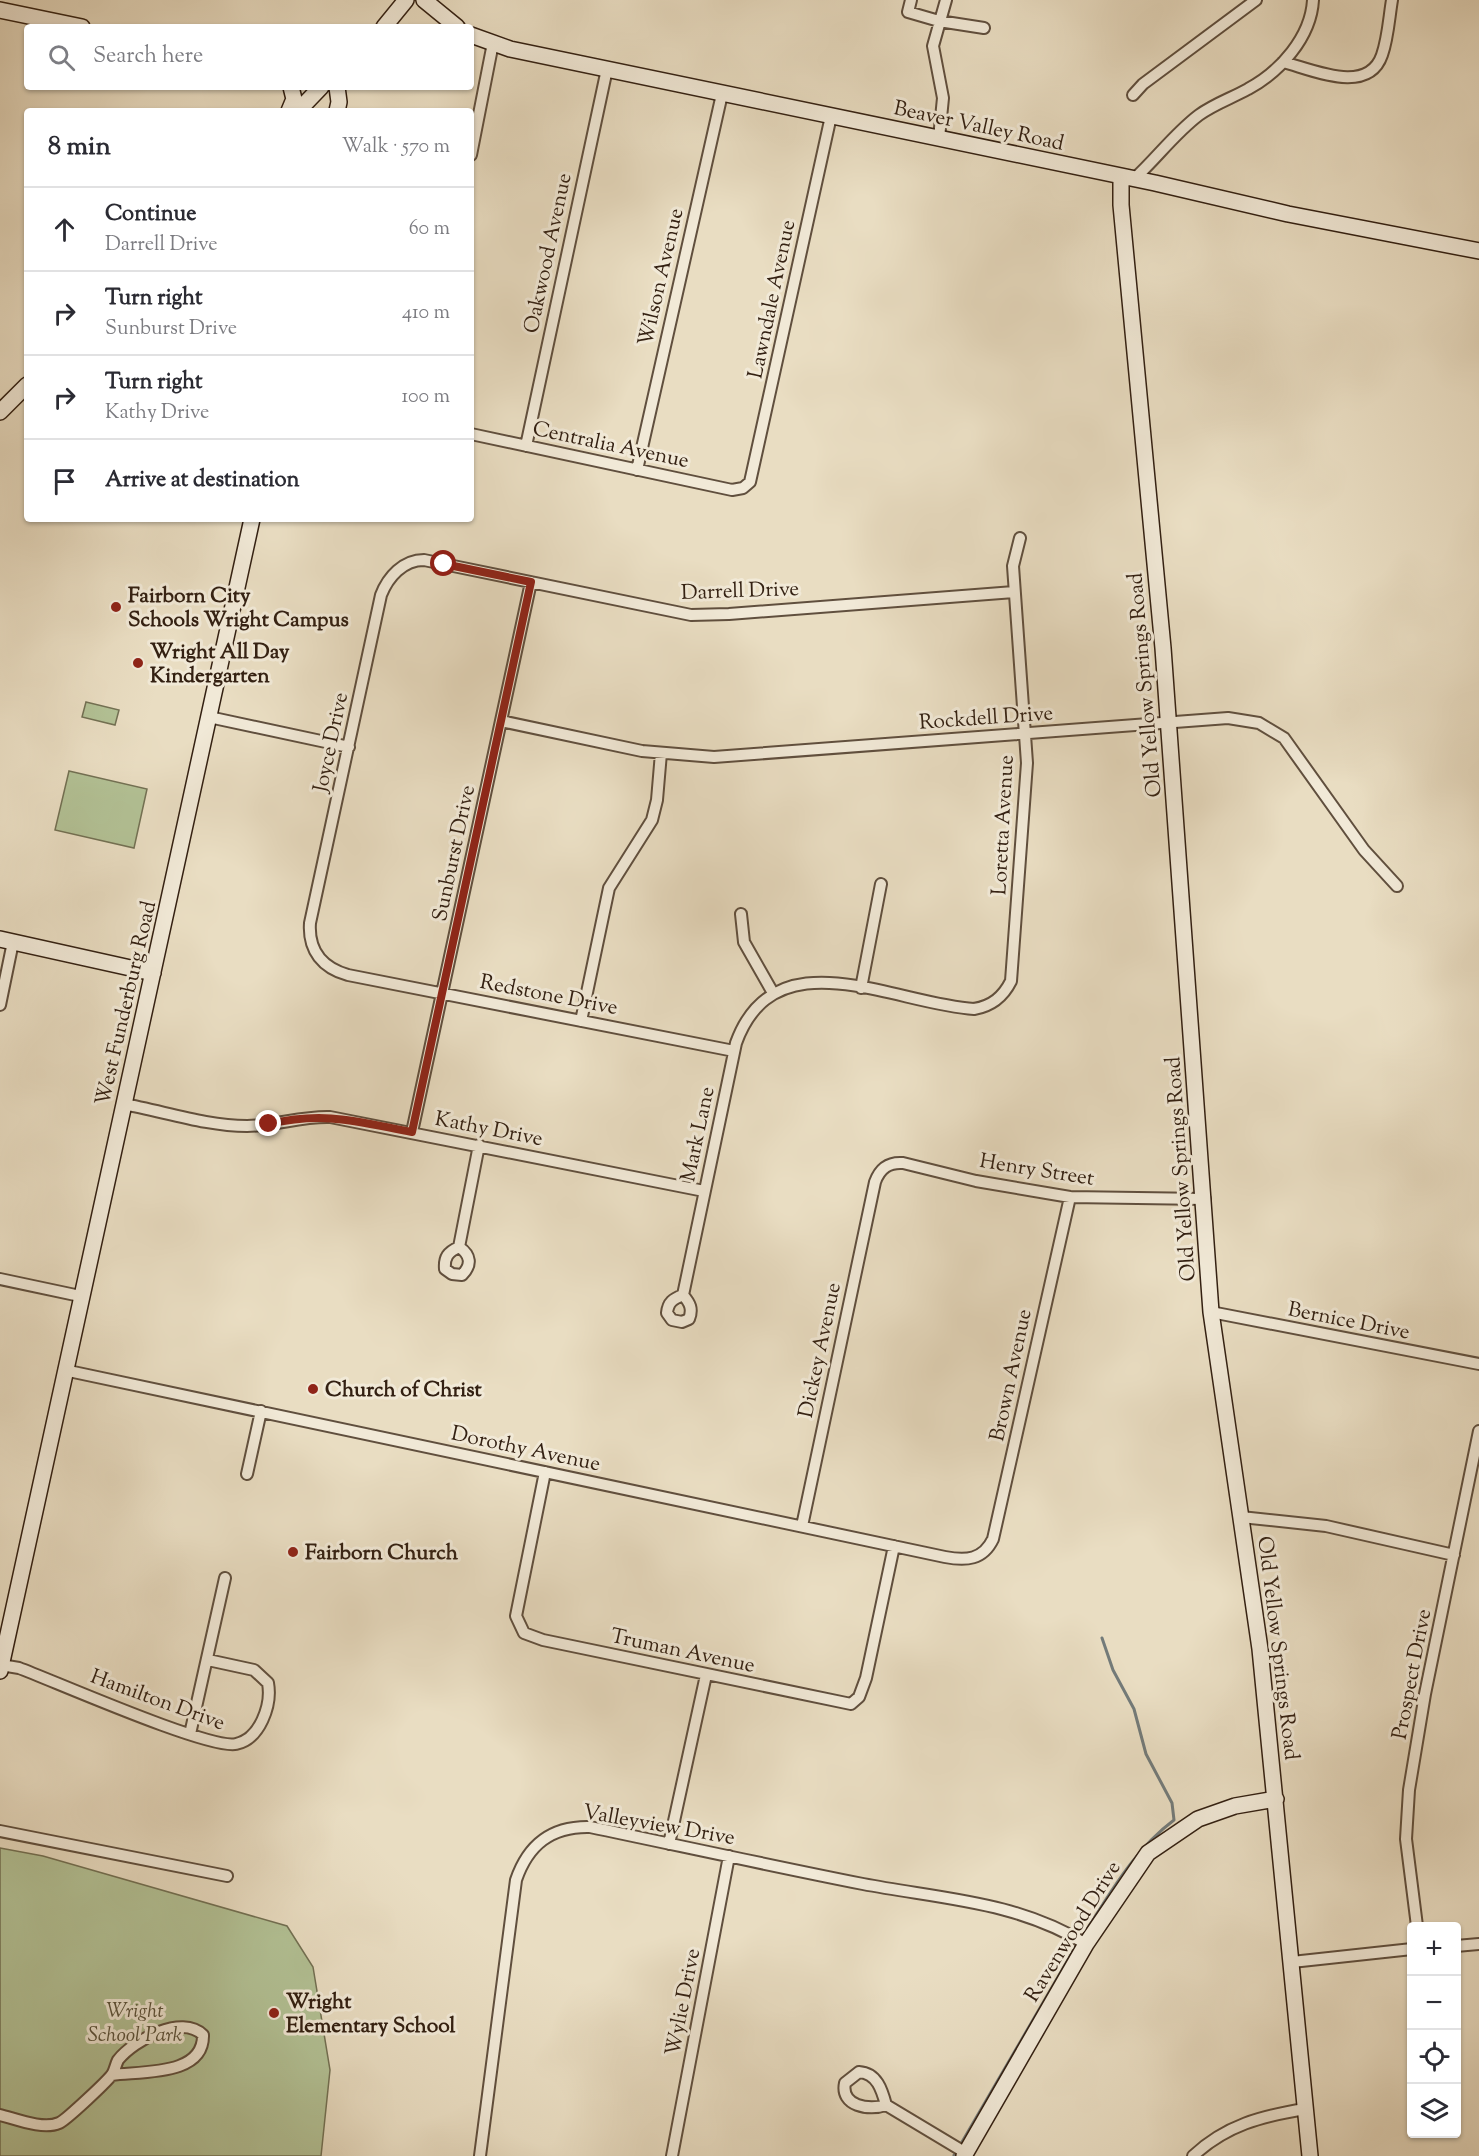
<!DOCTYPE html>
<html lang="en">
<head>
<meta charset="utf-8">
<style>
	:root { --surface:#fff; --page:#f2f2f3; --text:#2b2b33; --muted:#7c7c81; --line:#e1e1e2 }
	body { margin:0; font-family:"Sorts Mill Goudy",serif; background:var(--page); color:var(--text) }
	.controls { position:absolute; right:18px; bottom:18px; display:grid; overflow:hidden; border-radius:6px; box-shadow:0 2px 4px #0004 }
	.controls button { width:54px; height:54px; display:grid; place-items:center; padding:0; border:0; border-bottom:2px solid var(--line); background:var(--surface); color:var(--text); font:30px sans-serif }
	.stop { position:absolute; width:18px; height:18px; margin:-14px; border:4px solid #8f2418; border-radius:50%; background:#fff }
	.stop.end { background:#8f2418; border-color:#fff; box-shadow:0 2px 6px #0008 }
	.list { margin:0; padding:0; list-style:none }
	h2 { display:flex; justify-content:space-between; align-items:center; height:78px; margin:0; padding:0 24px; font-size:26px }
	h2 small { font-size:20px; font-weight:400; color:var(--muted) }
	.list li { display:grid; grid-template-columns:39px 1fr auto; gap:18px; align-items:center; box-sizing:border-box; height:84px; padding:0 24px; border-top:2px solid var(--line) }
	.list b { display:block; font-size:22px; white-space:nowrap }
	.list p { margin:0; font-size:20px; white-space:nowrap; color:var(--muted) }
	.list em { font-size:20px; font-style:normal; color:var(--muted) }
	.icon { flex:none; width:33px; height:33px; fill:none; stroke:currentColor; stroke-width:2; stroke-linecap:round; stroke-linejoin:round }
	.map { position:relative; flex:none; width:1479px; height:2156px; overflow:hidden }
	.search { position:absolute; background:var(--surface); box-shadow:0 2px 4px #0004; left:24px; top:24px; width:450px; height:66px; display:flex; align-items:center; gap:15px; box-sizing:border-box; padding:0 21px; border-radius:6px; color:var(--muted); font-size:22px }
	.panel { position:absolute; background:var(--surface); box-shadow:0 2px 4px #0004; left:24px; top:108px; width:450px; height:414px; border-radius:6px }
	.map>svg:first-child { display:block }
</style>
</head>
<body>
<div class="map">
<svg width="1479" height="2156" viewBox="0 0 1479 2156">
	<rect width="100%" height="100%" fill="#e9ddc2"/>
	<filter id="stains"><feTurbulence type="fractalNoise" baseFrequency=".00333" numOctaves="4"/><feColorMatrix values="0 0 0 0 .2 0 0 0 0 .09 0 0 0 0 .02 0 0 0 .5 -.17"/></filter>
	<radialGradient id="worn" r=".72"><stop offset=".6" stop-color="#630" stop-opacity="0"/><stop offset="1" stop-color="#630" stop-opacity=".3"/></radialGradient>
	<path fill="#b3c296" stroke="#737154" stroke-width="1.5" d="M 86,702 L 119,710 L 115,725 L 82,717 Z
		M 69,771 L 147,789 L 134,848 L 55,830 Z
		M 0,1848 L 43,1856 L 287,1926 L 313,1967 L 330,2070 L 321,2156 L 0,2156 Z"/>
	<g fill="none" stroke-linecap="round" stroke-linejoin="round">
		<path stroke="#737b7a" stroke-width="3" d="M 1084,1934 C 1111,1892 1134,1850 1174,1820 L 1172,1803 L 1146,1754 L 1134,1709 L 1113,1670 L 1102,1638
			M 962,2142 L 1076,1946
			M 954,2156 L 954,2155"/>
		<g stroke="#604f3e" stroke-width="14">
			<path id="street" d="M 911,0 L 908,12 L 939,21 L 984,28
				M 1283,62 C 1311,69 1368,96 1382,55 C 1388,38 1389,18 1392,0
				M 1133,95 L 1143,84 L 1256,0
				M 939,138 L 943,98 L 933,46 L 946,0
				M 471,155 L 493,43
				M 1134,179 C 1156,159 1175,133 1199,115 C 1214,104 1232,98 1248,89 C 1280,72 1311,37 1313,0
				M 471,434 L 732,490 L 743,488 L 750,482 L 831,116
				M 526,446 L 607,69
				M 637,470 L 722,94
				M 209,717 L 349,747
				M 501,721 L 642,751 L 714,757 L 1228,718 L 1259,723 L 1284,738 L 1364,850 L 1397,886
				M 741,914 L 744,942 L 773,993
				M 861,988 L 881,884
				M 0,1005 L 13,942
				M 581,1021 L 609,888 L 652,820 L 657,800 L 661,753
				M 734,1051 L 348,975 C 323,968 308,951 310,923 L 381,595 C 388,577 403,560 424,560 L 691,615 L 729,614 L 1014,592
				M 123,1104 C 163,1111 206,1126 247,1126 C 275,1126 301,1116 330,1117 L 704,1191
				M 412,1132 L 531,582
				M 459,1247 C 471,1255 472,1265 462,1275 L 452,1274 L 445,1269 C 444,1257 448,1252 459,1247 L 479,1145
				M 0,1279 L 80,1296
				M 683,1295 C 690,1303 693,1309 689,1319 L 682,1322 L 672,1320 L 667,1313 C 668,1302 673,1299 683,1295 L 736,1043 C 775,935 894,1004 974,1009 C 992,1006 1003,997 1011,981 L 1027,763 L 1013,566 L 1020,538
				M 1211,1312 L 1479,1364
				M 64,1370 L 945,1557 C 966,1561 983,1560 993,1539 L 1070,1197
				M 545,1472 L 516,1616 L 524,1633 L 543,1640 L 851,1704 L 859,1697 L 866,1678 L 894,1546
				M 247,1474 L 261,1411
				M 1241,1517 L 1326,1526 L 1454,1555
				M 802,1526 L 875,1182 C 880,1168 889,1162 903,1163 L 976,1181 L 1070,1197 L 1205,1199
				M 1,1665 L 19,1668 C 54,1681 210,1750 236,1744 C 260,1739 272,1705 268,1683 L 254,1670 L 208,1660
				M 190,1734 L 225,1578
				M 0,1831 L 227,1876
				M 669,1844 L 706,1675
				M 1417,1926 L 1406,1839 L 1409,1790 L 1425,1694 L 1479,1431
				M 1456,1946 L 1479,1944
				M 1292,1962 L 1412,1949
				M 859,2072 C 877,2073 882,2090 886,2105 C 869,2111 840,2106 845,2083 Z
				M 886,2105 L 966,2153
				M 0,2115 C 16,2119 43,2130 59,2123 C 65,2121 110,2079 113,2073 C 115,2069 116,2064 118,2060 C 134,2040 182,2014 203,2035 C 204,2076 142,2071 112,2075
				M 480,2156 L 516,1880 C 528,1845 551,1826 590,1827 C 681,1846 772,1866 863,1884 C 942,1899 1016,1901 1086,1944
				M 672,2156 L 729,1856
				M 1193,2156 C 1226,2125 1262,2116 1305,2109"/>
		</g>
		<g stroke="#332012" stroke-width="18">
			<path id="secondary" d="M 424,0 L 457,27
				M 0,10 L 82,27
				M 384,27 L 406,0
				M 471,35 L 510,49 L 1155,183 L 1288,214 L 1479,251
				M 337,87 L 339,102 L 337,111
				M 289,111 L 294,99 L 291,87
				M 298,111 L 321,87
				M 1121,177 L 1121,205 L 1163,648 L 1211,1312 L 1260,1649 L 1310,2156
				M 0,412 L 27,385
				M 0,939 L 153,973
				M 0,1671 L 252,519
				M 964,2156 L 1086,1944 L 1148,1853 L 1198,1819 L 1235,1806 L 1276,1799"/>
		</g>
		<use href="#street" stroke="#f1e9d7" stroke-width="10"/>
		<use href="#secondary" stroke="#f1e9d7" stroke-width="15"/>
	</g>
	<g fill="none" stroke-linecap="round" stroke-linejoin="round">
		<path stroke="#8f2418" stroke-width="8" d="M 269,1124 C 325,1111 358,1122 412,1132 L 531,582 L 444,564"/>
	</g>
	<g fill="#8f2418" stroke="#f1e9d7" stroke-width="2">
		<circle cx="116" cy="607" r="6"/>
		<circle cx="138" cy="663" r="6"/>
		<circle cx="313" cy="1389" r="6"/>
		<circle cx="293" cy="1552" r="6"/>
		<circle cx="274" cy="2013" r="6"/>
	</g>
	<g text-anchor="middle" stroke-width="6" stroke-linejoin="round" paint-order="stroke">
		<g font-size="21" fill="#332012" stroke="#f1e9d7">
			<text transform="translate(979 125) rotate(12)" y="7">Beaver Valley Road</text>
			<text transform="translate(547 253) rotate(-78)" y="7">Oakwood Avenue</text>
			<text transform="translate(660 277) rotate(-77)" y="7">Wilson Avenue</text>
			<text transform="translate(771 299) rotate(-78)" y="7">Lawndale Avenue</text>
			<text transform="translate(611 444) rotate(12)" y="7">Centralia Avenue</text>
			<text transform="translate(740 590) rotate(-2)" y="7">Darrell Drive</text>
			<text transform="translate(1144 685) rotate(-95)" y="7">Old Yellow Springs Road</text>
			<text transform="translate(986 717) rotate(-4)" y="7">Rockdell Drive</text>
			<text transform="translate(330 742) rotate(-78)" y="7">Joyce Drive</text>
			<text transform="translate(1002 825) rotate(-87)" y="7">Loretta Avenue</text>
			<text transform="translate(453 853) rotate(-78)" y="7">Sunburst Drive</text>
			<text transform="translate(549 994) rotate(11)" y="7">Redstone Drive</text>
			<text transform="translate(125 1003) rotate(-77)" y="7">West Funderburg Road</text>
			<text transform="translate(489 1128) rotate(11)" y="7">Kathy Drive</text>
			<text transform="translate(697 1134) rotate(-78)" y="7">Mark Lane</text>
			<text transform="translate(1037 1169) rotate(9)" y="7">Henry Street</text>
			<text transform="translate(1180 1169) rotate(-94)" y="7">Old Yellow Springs Road</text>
			<text transform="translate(1349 1320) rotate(11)" y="7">Bernice Drive</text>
			<text transform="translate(819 1350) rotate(-78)" y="7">Dickey Avenue</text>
			<text transform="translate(1010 1375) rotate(-78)" y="7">Brown Avenue</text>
			<text transform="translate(526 1448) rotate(12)" y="7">Dorothy Avenue</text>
			<text transform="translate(1279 1648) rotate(83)" y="7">Old Yellow Springs Road</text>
			<text transform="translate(683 1650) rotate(12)" y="7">Truman Avenue</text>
			<text transform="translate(1411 1674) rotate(-79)" y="7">Prospect Drive</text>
			<text transform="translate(158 1699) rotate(20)" y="7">Hamilton Drive</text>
			<text transform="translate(659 1824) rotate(10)" y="7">Valleyview Drive</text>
			<text transform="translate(1072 1931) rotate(-58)" y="7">Ravenwood Drive</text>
			<text transform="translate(682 2002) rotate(-79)" y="7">Wylie Drive</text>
		</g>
		<g font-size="21" font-weight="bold" fill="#332012" stroke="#f1e9d7" text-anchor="start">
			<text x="128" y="602">Fairborn City<tspan x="128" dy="24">Schools Wright Campus</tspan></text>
			<text x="150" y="658">Wright All Day<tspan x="150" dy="24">Kindergarten</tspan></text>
			<text x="325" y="1396">Church of Christ</text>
			<text x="305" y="1559">Fairborn Church</text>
			<text x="286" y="2008">Wright<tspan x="286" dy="24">Elementary School</tspan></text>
		</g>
		<g font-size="21" font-style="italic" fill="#59513a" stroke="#f1e9d7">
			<text x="135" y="2017">Wright<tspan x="135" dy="24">School Park</tspan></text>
		</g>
	</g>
	<rect width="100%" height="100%" filter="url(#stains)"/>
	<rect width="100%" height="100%" fill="url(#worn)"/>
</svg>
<div class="controls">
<button>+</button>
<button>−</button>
<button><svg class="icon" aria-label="locate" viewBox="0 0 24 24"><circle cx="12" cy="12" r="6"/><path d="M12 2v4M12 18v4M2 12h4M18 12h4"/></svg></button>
<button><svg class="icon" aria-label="layers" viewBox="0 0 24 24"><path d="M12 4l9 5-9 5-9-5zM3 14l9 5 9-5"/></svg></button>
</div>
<div class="stop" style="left:444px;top:564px"></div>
<div class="stop end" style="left:269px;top:1124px"></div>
<div class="search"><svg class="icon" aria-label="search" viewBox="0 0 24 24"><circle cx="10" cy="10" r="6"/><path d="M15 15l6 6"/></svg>Search here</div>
<section class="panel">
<h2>8 min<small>Walk · 570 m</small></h2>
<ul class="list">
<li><svg class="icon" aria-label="ahead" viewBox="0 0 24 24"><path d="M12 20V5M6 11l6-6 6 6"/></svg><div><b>Continue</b><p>Darrell Drive</p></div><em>60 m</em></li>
<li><svg class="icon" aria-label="right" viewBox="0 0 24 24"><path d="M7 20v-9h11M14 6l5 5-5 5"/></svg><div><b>Turn right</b><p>Sunburst Drive</p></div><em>410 m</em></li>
<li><svg class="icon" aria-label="right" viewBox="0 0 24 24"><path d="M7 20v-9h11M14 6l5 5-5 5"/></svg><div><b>Turn right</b><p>Kathy Drive</p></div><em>100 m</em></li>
<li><svg class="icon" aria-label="arrive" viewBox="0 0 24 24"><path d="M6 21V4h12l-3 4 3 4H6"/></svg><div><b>Arrive at destination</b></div></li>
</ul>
</section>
</div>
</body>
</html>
